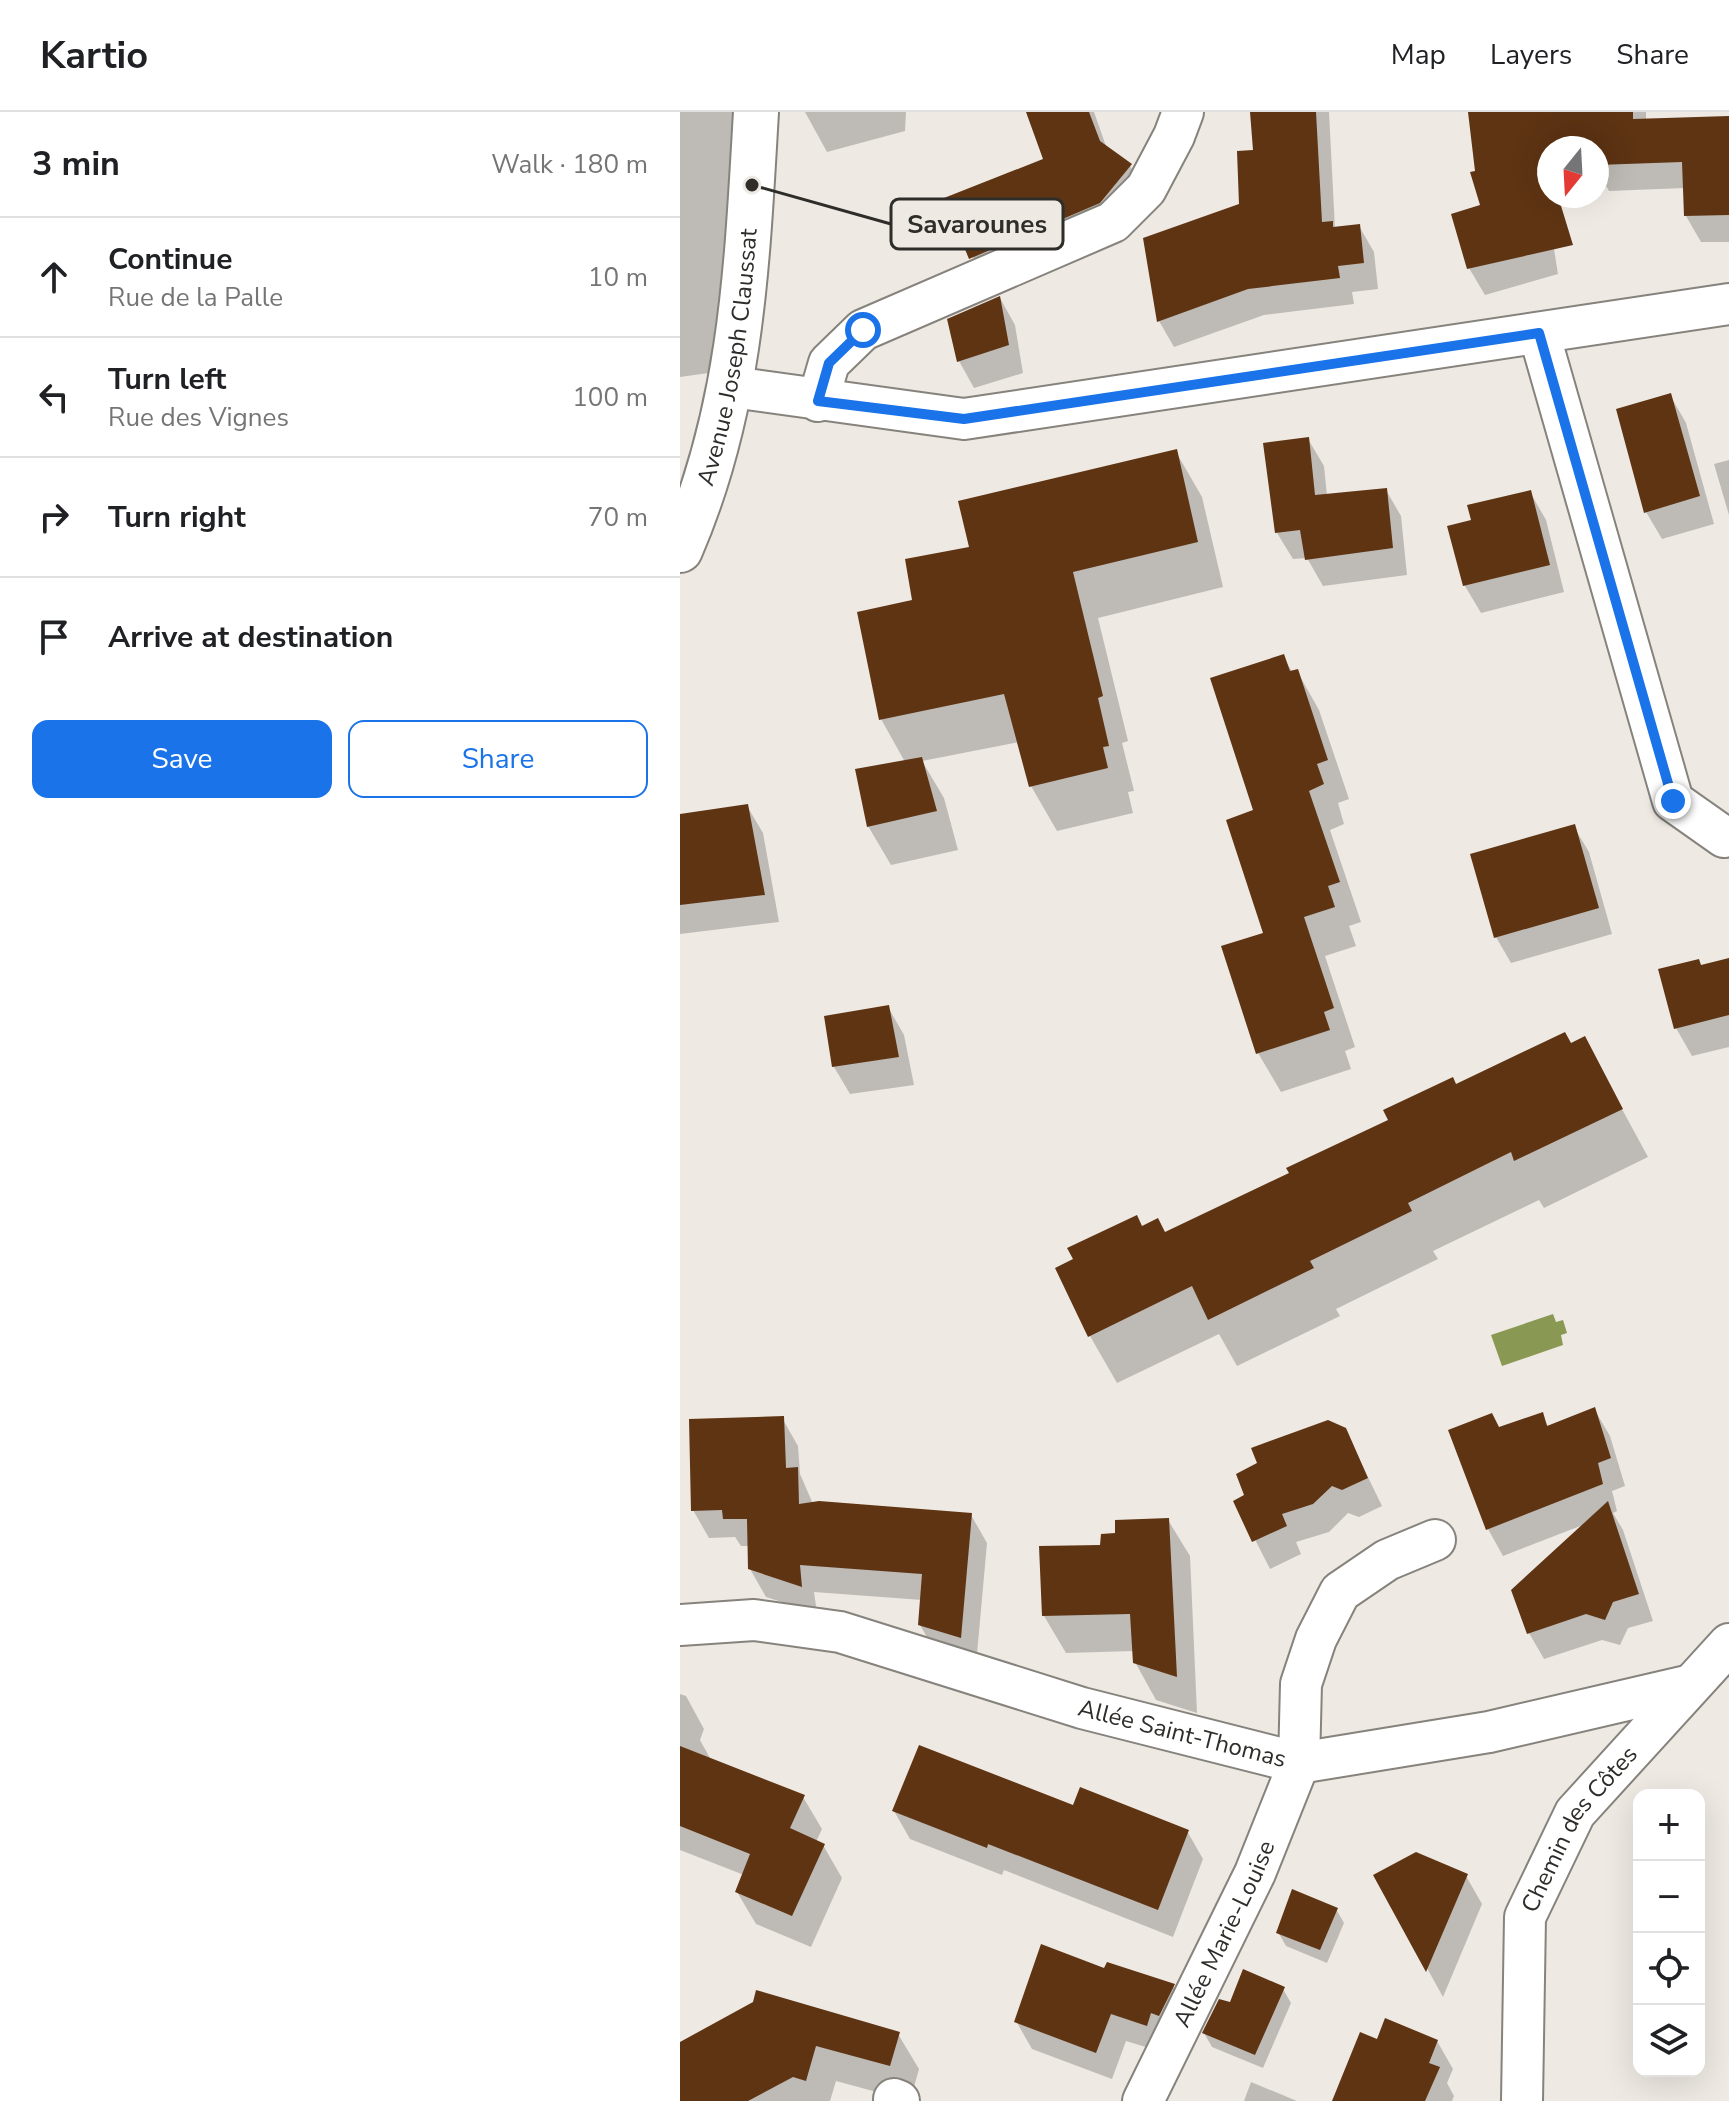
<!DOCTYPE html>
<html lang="en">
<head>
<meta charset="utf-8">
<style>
	:root { --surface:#fff; --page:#f6f6f6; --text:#202124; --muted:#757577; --line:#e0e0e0; --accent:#1a73e8 }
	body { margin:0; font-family:"Nunito Sans",sans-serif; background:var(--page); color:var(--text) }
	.controls { position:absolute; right:24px; bottom:24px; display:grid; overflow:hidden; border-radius:16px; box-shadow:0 8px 32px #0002 }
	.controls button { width:72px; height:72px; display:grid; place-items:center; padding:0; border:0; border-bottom:2px solid var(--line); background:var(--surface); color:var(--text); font:40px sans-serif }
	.compass { position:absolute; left:857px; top:24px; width:72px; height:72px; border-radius:50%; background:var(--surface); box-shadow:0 8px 32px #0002; rotate:198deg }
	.stop { position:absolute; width:24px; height:24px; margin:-18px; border:6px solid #1a73e8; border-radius:50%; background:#fff }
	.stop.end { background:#1a73e8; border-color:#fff; box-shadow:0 2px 8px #0008 }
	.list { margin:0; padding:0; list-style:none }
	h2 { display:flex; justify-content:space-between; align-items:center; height:104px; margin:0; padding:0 32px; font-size:34px }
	h2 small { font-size:26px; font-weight:400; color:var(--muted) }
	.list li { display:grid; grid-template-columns:52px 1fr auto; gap:24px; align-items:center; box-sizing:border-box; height:120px; padding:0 32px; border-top:2px solid var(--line) }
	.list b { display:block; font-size:30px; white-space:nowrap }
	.list p { margin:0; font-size:26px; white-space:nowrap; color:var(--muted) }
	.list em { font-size:26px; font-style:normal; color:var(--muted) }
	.actions { display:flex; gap:16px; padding:24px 32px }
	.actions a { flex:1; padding:18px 0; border:2px solid var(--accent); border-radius:16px; text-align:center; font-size:28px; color:var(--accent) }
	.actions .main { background:var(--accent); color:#fff }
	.icon { flex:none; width:44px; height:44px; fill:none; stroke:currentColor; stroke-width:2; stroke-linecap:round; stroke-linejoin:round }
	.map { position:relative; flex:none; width:1049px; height:1989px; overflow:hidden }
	header { display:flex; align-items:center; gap:48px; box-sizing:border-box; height:112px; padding:0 40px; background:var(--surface); border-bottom:2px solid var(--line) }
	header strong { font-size:38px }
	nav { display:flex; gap:44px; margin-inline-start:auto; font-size:28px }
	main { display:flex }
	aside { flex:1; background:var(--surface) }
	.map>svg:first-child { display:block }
</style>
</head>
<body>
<header>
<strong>Kartio</strong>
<nav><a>Map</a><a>Layers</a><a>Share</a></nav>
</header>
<main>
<aside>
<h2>3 min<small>Walk · 180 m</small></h2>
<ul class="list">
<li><svg class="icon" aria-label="ahead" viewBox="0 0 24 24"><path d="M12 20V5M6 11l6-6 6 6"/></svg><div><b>Continue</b><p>Rue de la Palle</p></div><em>10 m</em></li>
<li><svg class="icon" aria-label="left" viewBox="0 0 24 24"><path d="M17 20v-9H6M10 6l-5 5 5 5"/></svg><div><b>Turn left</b><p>Rue des Vignes</p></div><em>100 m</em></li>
<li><svg class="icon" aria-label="right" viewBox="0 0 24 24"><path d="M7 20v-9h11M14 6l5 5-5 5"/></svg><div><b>Turn right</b></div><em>70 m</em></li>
<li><svg class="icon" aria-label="arrive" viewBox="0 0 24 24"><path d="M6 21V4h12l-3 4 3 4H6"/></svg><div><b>Arrive at destination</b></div></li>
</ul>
<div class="actions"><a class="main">Save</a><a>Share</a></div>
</aside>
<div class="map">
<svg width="1049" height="1989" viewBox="0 0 1049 1989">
	<rect width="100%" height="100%" fill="#eee9e3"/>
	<path fill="#899853" d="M 873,1202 L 876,1210 L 883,1208 L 887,1221 L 881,1223 L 883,1233 L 822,1254 L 811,1223 Z"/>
	<path fill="#0003" d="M 0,0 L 54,0 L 36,260 L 0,265 Z
		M 125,0 L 226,0 L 225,19 L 147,40 Z
		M 348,0 L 414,0 L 427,37 L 450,54 L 466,81 L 306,173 L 266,87 L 366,48 Z
		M 572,0 L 649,0 L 655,117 L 679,114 L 694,140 L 698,177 L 672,180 L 674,192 L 584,203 L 494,235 L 479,209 L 561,94 L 575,40 Z
		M 790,0 L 852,0 L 878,162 L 805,183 L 789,156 L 802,94 Z
		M 911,0 L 966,0 L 966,9 L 1049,6 L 1049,130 L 1021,130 L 1006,104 L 1005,76 L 929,79 L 917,58 Z
		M 320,186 L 335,213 L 343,261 L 294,276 L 279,249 Z
		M 990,283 L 1006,311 L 1034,412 L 982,427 L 966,400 Z
		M 628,327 L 644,354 L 647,384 L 706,378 L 721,404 L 727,463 L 643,474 L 627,446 L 613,447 L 597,421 Z
		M 496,340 L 522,385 L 543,475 L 418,506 L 448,629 L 442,631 L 454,679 L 448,680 L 453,701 L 377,719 L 351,674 L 339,630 L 242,649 L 264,686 L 278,738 L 211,753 L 188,714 L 225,650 L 201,607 L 235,489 L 291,437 Z
		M 1049,348 L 1049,403 L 1034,352 Z
		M 850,380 L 866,408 L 884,480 L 801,501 L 785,474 L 770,416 L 793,409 Z
		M 603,545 L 613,561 L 617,559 L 639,598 L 669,687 L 658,691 L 664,712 L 650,718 L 681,810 L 669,814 L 676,834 L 645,844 L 675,935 L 665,939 L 671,957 L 601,980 L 578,941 L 543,836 L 585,822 L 576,700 Z
		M 67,694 L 83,721 L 99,810 L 0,822 L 0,704 Z
		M 894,715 L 909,740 L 932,822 L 831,851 L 816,825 Z
		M 1049,848 L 1049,935 L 1012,944 L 996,916 L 1022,855 Z
		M 208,895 L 224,923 L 234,973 L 170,982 L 154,955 L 146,905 Z
		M 904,927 L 968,1045 L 864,1096 L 859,1088 L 753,1139 L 758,1147 L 656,1197 L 660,1204 L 557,1254 L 539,1222 L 437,1271 L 410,1224 L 462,1116 L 485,1122 L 612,1062 L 776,975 Z
		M 914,1297 L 930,1324 L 945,1374 L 932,1379 L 937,1399 L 933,1401 L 943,1418 L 973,1509 L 948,1516 L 940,1533 L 922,1528 L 864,1547 L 849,1521 L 908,1411 L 823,1444 L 808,1417 L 819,1317 L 862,1302 L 869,1316 Z
		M 102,1306 L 118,1334 L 120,1362 L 133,1392 L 291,1403 L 307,1431 L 296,1553 L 256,1541 L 240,1513 L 242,1488 L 134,1480 L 137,1501 L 86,1485 L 70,1457 L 70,1434 L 61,1434 L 55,1425 L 29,1426 L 13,1398 Z
		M 665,1318 L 702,1394 L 679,1405 L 668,1401 L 649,1420 L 616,1430 L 621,1442 L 590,1457 L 556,1390 Z
		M 488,1408 L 510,1444 L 517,1601 L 476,1588 L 455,1550 L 454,1539 L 386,1541 L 364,1504 L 422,1435 L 437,1423 Z
		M 0,1582 L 6,1584 L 24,1617 L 20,1628 L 31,1648 L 123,1685 L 142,1717 L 136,1730 L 143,1733 L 162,1766 L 131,1835 L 76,1812 L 57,1780 L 64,1763 L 0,1738 Z
		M 394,1696 L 507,1719 L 523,1747 L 493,1825 L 324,1758 L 322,1763 L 230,1727 L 214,1699 Z
		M 696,1764 L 786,1764 L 802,1792 L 763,1885 Z
		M 656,1797 L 664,1811 L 647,1851 L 606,1834 L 598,1820 Z
		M 426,1859 L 493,1874 L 509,1901 L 482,1940 L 446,1929 L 432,1967 L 352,1937 L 336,1909 Z
		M 603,1877 L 611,1891 L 583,1956 L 532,1935 L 524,1921 Z
		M 218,1922 L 239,1957 L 230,1989 L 156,1969 L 150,1989 L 0,1989 L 0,1932 Z
		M 698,1929 L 757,1929 L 773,1957 L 767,1971 L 774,1984 L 772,1989 L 668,1989 Z
		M 571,1970 L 617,1989 L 564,1989 Z"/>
	<path fill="#5e3413" d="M 346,0 L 409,0 L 420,29 L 452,52 L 420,91 L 289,147 L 264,86 L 363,47 Z
		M 570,0 L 636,0 L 642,110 L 653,109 L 653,115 L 680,112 L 684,151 L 658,154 L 660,166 L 568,177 L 477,210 L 463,126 L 559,92 L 557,39 L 573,38 Z
		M 788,0 L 953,0 L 953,7 L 1049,4 L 1049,103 L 1004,104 L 1002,50 L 917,53 L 917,36 L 869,36 L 869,84 L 878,84 L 893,133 L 787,157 L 771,102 L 800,93 L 790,60 L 795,59 Z
		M 320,184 L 329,233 L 277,250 L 267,207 Z
		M 991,281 L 1020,384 L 964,401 L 936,297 Z
		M 629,325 L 635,383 L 707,376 L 713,436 L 625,448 L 620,418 L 595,421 L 583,331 Z
		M 497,337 L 518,430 L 393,460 L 423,584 L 418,586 L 429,634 L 423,635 L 428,656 L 349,675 L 324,582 L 199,608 L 177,500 L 232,488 L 225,447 L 289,435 L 278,389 Z
		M 851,378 L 870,453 L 783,474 L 767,414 L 791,408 L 787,393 Z
		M 604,542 L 610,559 L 618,557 L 648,648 L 637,652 L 644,672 L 629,679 L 660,770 L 648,774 L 655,795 L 624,805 L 654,896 L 644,900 L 650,918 L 576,942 L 541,834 L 583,821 L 546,708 L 573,698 L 530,566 Z
		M 242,645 L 257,699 L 187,715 L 175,657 Z
		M 68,692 L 85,783 L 0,793 L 0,702 Z
		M 895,712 L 919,796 L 814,826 L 790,742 Z
		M 1049,846 L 1049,903 L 994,917 L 978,857 L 1019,847 L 1021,853 Z
		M 209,893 L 219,945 L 152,955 L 144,904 Z
		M 885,920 L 891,931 L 905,924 L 943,997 L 834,1049 L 831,1040 L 728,1091 L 732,1099 L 630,1149 L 634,1156 L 528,1208 L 512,1174 L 408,1225 L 375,1156 L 393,1147 L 387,1136 L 457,1103 L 462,1114 L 478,1106 L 485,1120 L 609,1061 L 606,1056 L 708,1008 L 703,998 L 773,965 L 776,972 Z
		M 915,1295 L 931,1346 L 918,1351 L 923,1372 L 806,1418 L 768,1318 L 812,1301 L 819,1315 L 863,1300 L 867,1314 Z
		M 104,1304 L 106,1356 L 118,1355 L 119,1392 L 139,1389 L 292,1401 L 281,1526 L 238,1513 L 242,1462 L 120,1453 L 122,1475 L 68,1457 L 67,1407 L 43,1407 L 42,1398 L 11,1399 L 9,1307 Z
		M 648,1308 L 666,1316 L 688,1366 L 662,1378 L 652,1374 L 633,1392 L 602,1402 L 607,1414 L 572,1430 L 553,1389 L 564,1383 L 556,1362 L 577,1351 L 571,1336 Z
		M 928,1389 L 959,1482 L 933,1490 L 925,1508 L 906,1502 L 847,1522 L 831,1478 Z
		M 489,1406 L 497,1565 L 453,1551 L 450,1502 L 362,1504 L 359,1434 L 420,1433 L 421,1422 L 435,1421 L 435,1408 Z
		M 239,1633 L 393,1693 L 400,1675 L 509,1718 L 478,1798 L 308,1732 L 307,1736 L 212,1699 Z
		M 0,1634 L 125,1683 L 110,1716 L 145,1732 L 112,1804 L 55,1780 L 70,1742 L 0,1714 Z
		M 736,1740 L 788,1762 L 746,1860 L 693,1763 Z
		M 612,1777 L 658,1796 L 640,1838 L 596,1821 Z
		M 361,1832 L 424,1856 L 427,1850 L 495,1872 L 479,1904 L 471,1901 L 467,1914 L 431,1902 L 416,1941 L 334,1910 Z
		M 563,1857 L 605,1875 L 575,1943 L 522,1921 L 539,1887 L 550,1890 Z
		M 76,1878 L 220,1920 L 210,1954 L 136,1934 L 126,1969 L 113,1965 L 68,1989 L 0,1989 L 0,1930 L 73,1890 Z
		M 705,1906 L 758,1928 L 749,1951 L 760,1955 L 745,1989 L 652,1989 L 680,1920 L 697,1927 Z"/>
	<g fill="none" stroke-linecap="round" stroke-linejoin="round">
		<g stroke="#86827c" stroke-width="44">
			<g id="street">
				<path d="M 859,221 L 993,689 L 1044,725"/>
				<path d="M 52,275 L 284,307 L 1049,192"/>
				<path d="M 138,289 L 149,251 L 183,218 L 433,110 L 466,77 L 494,24 L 503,0"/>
				<path id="s1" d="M 0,1513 L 74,1508 L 160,1520 L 402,1596 L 619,1651 L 809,1620 L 1007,1574"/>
				<path d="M 214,1987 L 219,1989"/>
				<path id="s2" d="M 463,1989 L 575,1761 L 619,1651 L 621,1572 L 636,1527 L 660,1480 L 707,1448 L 755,1428"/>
				<path id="s3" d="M 842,1989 L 845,1805 L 895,1701 L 1049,1532"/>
			</g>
		</g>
		<g stroke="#86827c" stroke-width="48">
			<g id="secondary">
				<path id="s4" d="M 0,438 C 62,295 67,153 76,0"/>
			</g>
		</g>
		<use href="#street" stroke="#fff" stroke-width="40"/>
		<use href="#secondary" stroke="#fff" stroke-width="44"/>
	</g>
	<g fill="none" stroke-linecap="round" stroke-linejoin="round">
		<path stroke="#1a73e8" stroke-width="10" d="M 183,218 L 149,251 L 138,289 L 284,307 L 859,221 L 993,689"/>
	</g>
	<g text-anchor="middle" stroke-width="8" stroke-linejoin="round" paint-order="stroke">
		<g font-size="24" fill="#2e2d2a" stroke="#eee9e3">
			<text dy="8" stroke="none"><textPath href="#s4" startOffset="200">Avenue Joseph Claussat</textPath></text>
			<text dy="8" stroke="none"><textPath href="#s1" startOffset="518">Allée Saint-Thomas</textPath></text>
			<text dy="8" stroke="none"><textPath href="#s3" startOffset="288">Chemin des Côtes</textPath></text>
			<text dy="8" stroke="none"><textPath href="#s2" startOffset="186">Allée Marie-Louise</textPath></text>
		</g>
	</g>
	<path fill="none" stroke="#2e2d2a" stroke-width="3" d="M72 73L211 112"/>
	<circle fill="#2e2d2a" stroke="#eee9e3" stroke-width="3" cx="72" cy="73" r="8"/>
	<rect fill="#eee9e3" stroke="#2e2d2a" stroke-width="3" x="211" y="87" width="172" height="50" rx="8"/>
	<g font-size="26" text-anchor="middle" font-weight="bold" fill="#2e2d2a">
		<text x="297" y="121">Savarounes</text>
	</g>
</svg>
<div class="controls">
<button>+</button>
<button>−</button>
<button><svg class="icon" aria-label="locate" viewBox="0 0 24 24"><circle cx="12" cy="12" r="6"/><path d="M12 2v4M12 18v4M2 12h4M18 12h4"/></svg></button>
<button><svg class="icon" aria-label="layers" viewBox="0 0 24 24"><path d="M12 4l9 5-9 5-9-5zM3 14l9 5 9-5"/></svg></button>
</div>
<svg class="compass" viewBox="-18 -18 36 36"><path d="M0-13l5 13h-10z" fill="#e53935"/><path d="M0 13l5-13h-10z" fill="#757577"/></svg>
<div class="stop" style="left:183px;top:218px"></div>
<div class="stop end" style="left:993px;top:689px"></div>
</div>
</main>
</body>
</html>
